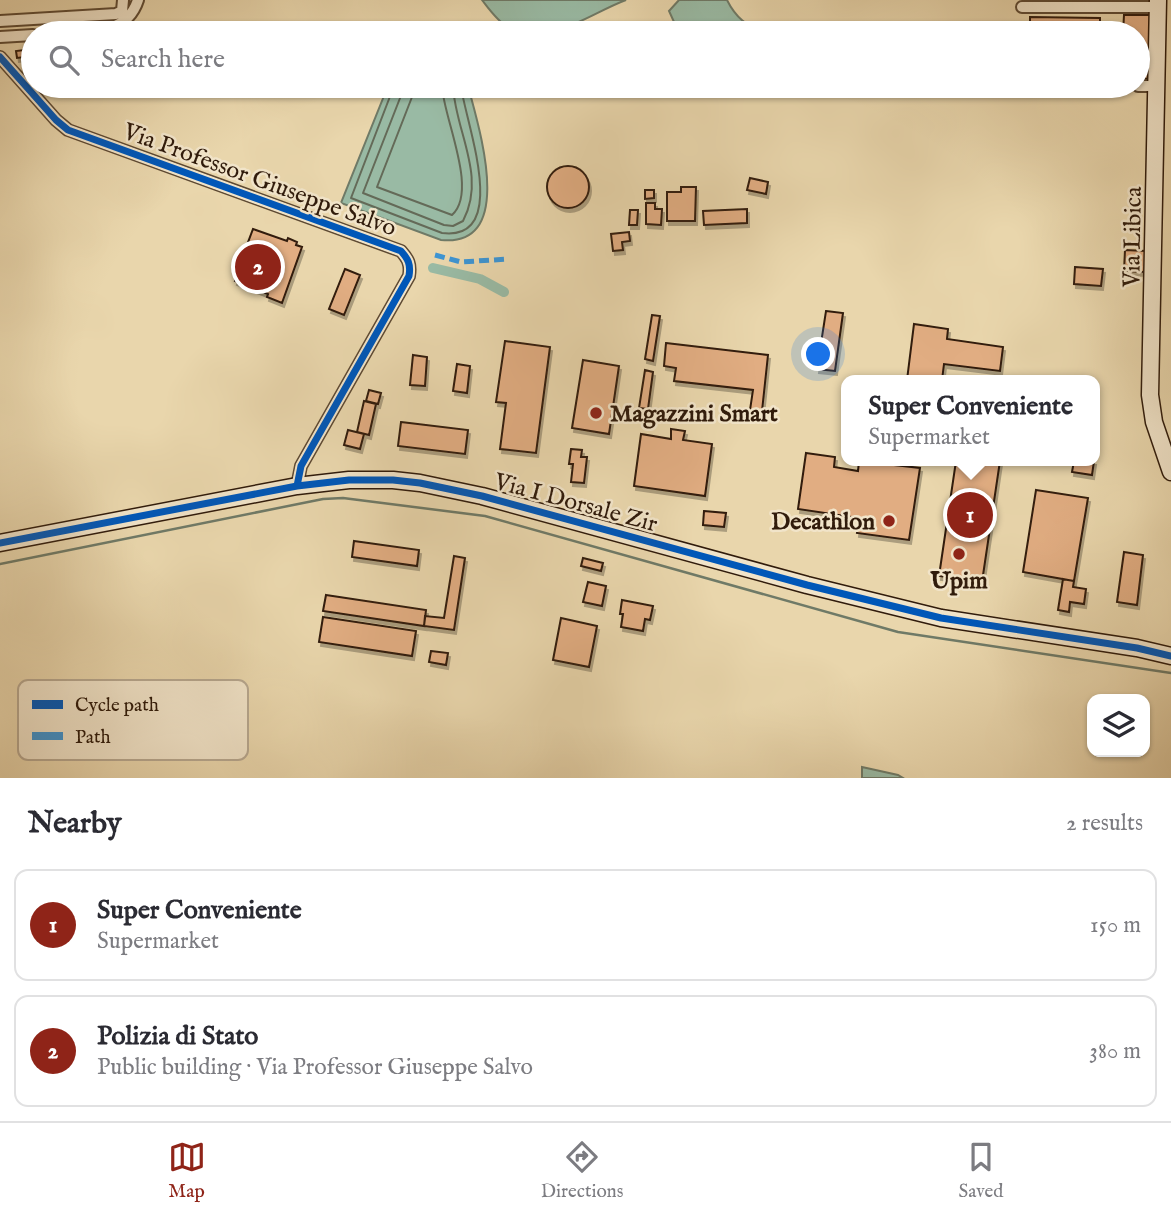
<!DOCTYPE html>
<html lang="en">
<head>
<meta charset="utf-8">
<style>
	:root { --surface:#fff; --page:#f2f2f3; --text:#2b2b33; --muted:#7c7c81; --line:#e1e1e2; --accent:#8f2418 }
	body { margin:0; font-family:"IM FELL English",serif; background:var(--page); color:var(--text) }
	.controls { position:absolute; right:21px; bottom:21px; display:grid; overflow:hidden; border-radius:14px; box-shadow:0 2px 5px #0004 }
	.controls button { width:63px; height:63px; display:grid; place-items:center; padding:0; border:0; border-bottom:2px solid var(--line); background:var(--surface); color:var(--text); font:35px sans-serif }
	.you { position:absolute; left:819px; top:355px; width:24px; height:24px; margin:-18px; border:5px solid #fff; border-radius:50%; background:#1a73e8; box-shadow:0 0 0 10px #1a73e833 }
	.badge { display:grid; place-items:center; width:46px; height:46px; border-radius:50%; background:var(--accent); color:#fff; font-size:23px; font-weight:700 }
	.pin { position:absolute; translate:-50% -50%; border:4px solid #fff; box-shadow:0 2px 7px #0006 }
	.popup { position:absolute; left:841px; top:375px; width:259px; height:91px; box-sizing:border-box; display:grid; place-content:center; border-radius:14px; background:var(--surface); filter:drop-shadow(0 2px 5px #0005); font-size:23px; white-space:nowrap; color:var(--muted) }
	.popup b { font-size:26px; color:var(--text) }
	.popup::after { content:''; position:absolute; left:50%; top:100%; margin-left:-14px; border:14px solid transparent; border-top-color:var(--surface) }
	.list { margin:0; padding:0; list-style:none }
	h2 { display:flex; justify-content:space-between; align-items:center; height:91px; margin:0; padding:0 28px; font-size:30px }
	h2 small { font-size:23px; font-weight:400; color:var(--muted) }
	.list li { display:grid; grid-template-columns:46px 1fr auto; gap:21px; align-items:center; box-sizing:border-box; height:112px; margin:0 14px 14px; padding:0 14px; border:2px solid var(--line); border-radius:14px }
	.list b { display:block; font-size:26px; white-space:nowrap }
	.list p { margin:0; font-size:23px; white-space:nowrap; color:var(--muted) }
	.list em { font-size:23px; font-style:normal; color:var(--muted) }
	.icon { flex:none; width:38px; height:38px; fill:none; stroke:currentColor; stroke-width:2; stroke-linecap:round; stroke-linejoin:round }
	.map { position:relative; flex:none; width:1171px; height:778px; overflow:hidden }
	.search { position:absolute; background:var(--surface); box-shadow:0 2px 5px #0004; left:21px; right:21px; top:21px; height:77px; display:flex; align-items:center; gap:18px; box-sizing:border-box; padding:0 24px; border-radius:38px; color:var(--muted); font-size:26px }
	.sheet { height:343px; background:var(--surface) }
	nav { display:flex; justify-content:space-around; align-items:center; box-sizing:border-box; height:98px; border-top:2px solid var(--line); background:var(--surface); font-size:19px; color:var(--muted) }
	nav a { display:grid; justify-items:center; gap:4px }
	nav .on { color:var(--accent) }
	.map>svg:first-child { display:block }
</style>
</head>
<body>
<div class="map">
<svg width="1171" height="778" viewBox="0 0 1171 778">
	<defs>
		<filter id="shadow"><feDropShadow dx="2" dy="4" stdDeviation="0" flood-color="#0004"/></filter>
	</defs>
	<rect width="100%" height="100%" fill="#e9d6ac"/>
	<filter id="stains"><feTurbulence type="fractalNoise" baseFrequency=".00286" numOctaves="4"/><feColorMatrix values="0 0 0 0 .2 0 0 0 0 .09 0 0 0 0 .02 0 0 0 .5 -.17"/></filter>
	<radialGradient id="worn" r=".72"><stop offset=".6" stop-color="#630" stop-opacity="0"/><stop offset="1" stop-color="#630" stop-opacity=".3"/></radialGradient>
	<path fill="#99baa4" stroke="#6f7a67" stroke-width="2" d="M 482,0 L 626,0 C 590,13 549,48 508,27 C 498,22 489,9 482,0 Z
		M 679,0 L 727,0 C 736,18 746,25 764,33 L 679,33 L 669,11 Z
		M 388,86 L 468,86 C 478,125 518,248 441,240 L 341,203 Z
		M 862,767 L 898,775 L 903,778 L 862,778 Z"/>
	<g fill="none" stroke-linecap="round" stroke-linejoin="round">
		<path stroke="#646a58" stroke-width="2" d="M 394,86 L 351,198 L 442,233 C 513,242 464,118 461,86
			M 403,86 L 402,93 L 363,193 L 444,225 L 453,226 L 463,221 C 487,176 455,131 453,86
			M 413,86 L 412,97 L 377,187 L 452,215 C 479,191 443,117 442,86"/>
		<path stroke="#6f7a67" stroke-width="2.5" d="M 0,564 L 323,499 L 343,498 L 485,516 L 898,632 L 1171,673"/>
		<path stroke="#99baa4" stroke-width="10" d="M 433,268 L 480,279 L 504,292"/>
	</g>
	<path fill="#e1ad82" stroke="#301b0b" stroke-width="2" filter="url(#shadow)" d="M 1124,15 L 1152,15 L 1151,79 L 1138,78 L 1138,33 L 1123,33 Z
		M 1030,17 L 1100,18 L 1100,33 L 1030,33 Z
		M 24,50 L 25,57 L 17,58 L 16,51 Z
		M547 187a21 21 0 1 1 42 0a21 21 0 1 1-42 0Z
		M 750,178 L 768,182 L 766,194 L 747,190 Z
		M 681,187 L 696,187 L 695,221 L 667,221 L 667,192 L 681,192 Z
		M 645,190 L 654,190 L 654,198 L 645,199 Z
		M 646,203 L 655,203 L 655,209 L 662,209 L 661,225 L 646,224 Z
		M 747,209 L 747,223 L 704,225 L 703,211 Z
		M 630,210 L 638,210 L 637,225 L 629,225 Z
		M 253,229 L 287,241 L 288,238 L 297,242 L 296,245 L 302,247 L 282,303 L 267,297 L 268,294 L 235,281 L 245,256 L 278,268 L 281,257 L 247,245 Z
		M 629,232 L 630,241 L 622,242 L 623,250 L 613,251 L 611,234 Z
		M 1125,250 L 1146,251 L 1145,272 L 1124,271 Z
		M 1075,267 L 1103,269 L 1101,286 L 1074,284 Z
		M 345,269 L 360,275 L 344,315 L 329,309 Z
		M 826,311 L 843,313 L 835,371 L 817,369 Z
		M 652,315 L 660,316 L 653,361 L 645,359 Z
		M 914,324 L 948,329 L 947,339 L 1003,347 L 1000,371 L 944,364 L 942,380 L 907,380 Z
		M 505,341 L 550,347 L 536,453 L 500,449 L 506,403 L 496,402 Z
		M 666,343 L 768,355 L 762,411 L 750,410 L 753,390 L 674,381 L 676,368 L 664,366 Z
		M 413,355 L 427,357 L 425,386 L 410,385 Z
		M 583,360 L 619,366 L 609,434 L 572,428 Z
		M 457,364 L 470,366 L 467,393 L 453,391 Z
		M 645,370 L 653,372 L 648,409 L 639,408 Z
		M 369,390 L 381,393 L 378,404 L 366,401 Z
		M 364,401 L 376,404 L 369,435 L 357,432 Z
		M 401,422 L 468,430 L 465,454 L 398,446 Z
		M 671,429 L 685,431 L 683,440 L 712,444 L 705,496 L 634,486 L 641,434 L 671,439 Z
		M 348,430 L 364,434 L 360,449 L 344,445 Z
		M 571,449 L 582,450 L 581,457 L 587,457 L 584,483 L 571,482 L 573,464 L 569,464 Z
		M 806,453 L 835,457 L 834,467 L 858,471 L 859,461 L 920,468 L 909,540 L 857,533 L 859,518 L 798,509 Z
		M 956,461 L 1000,461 L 982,582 L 939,576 Z
		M 1074,461 L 1094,461 L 1092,475 L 1072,472 Z
		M 1036,490 L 1088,498 L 1074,581 L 1023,572 Z
		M 704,511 L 726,513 L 724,527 L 703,525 Z
		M 354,541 L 419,550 L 417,566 L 352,557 Z
		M 1124,552 L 1143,555 L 1137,605 L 1117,602 Z
		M 454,556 L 465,558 L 454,630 L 424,626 L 425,616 L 444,618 Z
		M 583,558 L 603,563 L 601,571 L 581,566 Z
		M 1063,579 L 1074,581 L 1073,587 L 1086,589 L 1084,604 L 1070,602 L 1069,612 L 1058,610 Z
		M 588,582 L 606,586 L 602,606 L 583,602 Z
		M 326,595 L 426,610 L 424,626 L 323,611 Z
		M 622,600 L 653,606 L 650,620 L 645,619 L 643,631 L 621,627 L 623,614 L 620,614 Z
		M 323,617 L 416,631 L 412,656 L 319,642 Z
		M 561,618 L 597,626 L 589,667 L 553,660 Z
		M 431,651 L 448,653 L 446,665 L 429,662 Z"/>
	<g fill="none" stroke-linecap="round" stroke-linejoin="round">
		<g stroke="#5e4a33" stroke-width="14">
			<path id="minor" d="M 1022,7 L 1158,7
				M 0,21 L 116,14 L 122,11 L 123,0
				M 55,33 C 87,31 126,37 138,0
				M 0,37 L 33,35
				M 0,57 L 56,120 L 68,130 L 401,251 C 408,259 411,264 409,276 L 301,466 L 297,486
				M 1138,86 L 1156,86"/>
		</g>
		<g stroke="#301b0b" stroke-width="19">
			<path id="secondary" d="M 1158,0 L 1150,395 L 1154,422 L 1171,472
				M 0,543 L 297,486 L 349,480 L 393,480 L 420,483 L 482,496 L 807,585 L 941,618 L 1137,648 L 1171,656"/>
		</g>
		<use href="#minor" stroke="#f1e4c9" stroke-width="10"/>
		<use href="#secondary" stroke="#f1e4c9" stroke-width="16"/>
		<path stroke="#3d94d2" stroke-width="5" stroke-dasharray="10 5" stroke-linecap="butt" d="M 435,255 L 461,262 L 508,259"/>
		<g stroke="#f1e4c9" stroke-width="11">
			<path id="cycleway" d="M 0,57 L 56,120 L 68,130 L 401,251 C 408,259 411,264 409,276 L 301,466 L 297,486
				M 0,543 L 297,486 L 349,480 L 393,480 L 420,483 L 482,496 L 807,585 L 941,618 L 1137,648 L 1171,656"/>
		</g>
		<use href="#cycleway" stroke="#0057b8" stroke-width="7"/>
	</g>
	<g fill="#8f2418" stroke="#f1e4c9" stroke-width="2.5">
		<circle cx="596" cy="413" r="7"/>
		<circle cx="889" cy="521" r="7"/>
		<circle cx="959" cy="554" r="7"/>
	</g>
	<g text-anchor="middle" stroke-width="5" stroke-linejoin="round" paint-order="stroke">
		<g font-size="24" fill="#301b0b" stroke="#f1e4c9">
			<text transform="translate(260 179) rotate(20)" y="8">Via Professor Giuseppe Salvo</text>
			<text transform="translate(1132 237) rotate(-89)" y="8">Via Libica</text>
			<text transform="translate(576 502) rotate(15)" y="8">Via I Dorsale Zir</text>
		</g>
		<g font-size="24" font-weight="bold" fill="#301b0b" stroke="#f1e4c9" text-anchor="start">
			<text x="610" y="421">Magazzini Smart</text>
			<text x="875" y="529" text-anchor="end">Decathlon</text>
			<text x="959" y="588" text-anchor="middle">Upim</text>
		</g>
	</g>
	<rect x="18" y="680" width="230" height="80" rx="10" fill="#f1e4c9" stroke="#b7a890" stroke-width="2"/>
	<rect x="32" y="700" width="31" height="9" fill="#0057b8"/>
	<rect x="32" y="732" width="31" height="8" fill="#3d94d2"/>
	<g font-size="19" fill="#301b0b">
		<text x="75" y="711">Cycle path</text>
		<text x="75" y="743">Path</text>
	</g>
	<rect width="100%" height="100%" filter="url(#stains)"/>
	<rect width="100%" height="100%" fill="url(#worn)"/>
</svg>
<div class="controls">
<button><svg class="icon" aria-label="layers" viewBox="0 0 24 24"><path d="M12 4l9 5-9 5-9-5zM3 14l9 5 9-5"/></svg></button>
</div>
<div class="you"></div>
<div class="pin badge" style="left:970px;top:515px">1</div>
<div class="popup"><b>Super Conveniente</b>Supermarket</div>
<div class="pin badge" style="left:258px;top:267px">2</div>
<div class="search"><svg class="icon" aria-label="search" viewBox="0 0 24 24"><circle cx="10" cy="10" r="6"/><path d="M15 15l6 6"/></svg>Search here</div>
</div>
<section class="sheet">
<h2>Nearby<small>2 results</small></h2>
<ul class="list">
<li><span class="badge">1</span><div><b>Super Conveniente</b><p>Supermarket</p></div><em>150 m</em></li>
<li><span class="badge">2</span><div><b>Polizia di Stato</b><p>Public building · Via Professor Giuseppe Salvo</p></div><em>380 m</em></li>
</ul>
</section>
<nav>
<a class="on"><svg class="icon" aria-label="map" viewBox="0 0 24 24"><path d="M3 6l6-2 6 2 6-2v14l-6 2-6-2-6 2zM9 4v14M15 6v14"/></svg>Map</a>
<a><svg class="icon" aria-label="directions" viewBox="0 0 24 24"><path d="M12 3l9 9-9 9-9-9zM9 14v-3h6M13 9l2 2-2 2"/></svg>Directions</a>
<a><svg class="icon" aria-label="saved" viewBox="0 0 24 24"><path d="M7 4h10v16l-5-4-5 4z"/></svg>Saved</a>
</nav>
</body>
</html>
